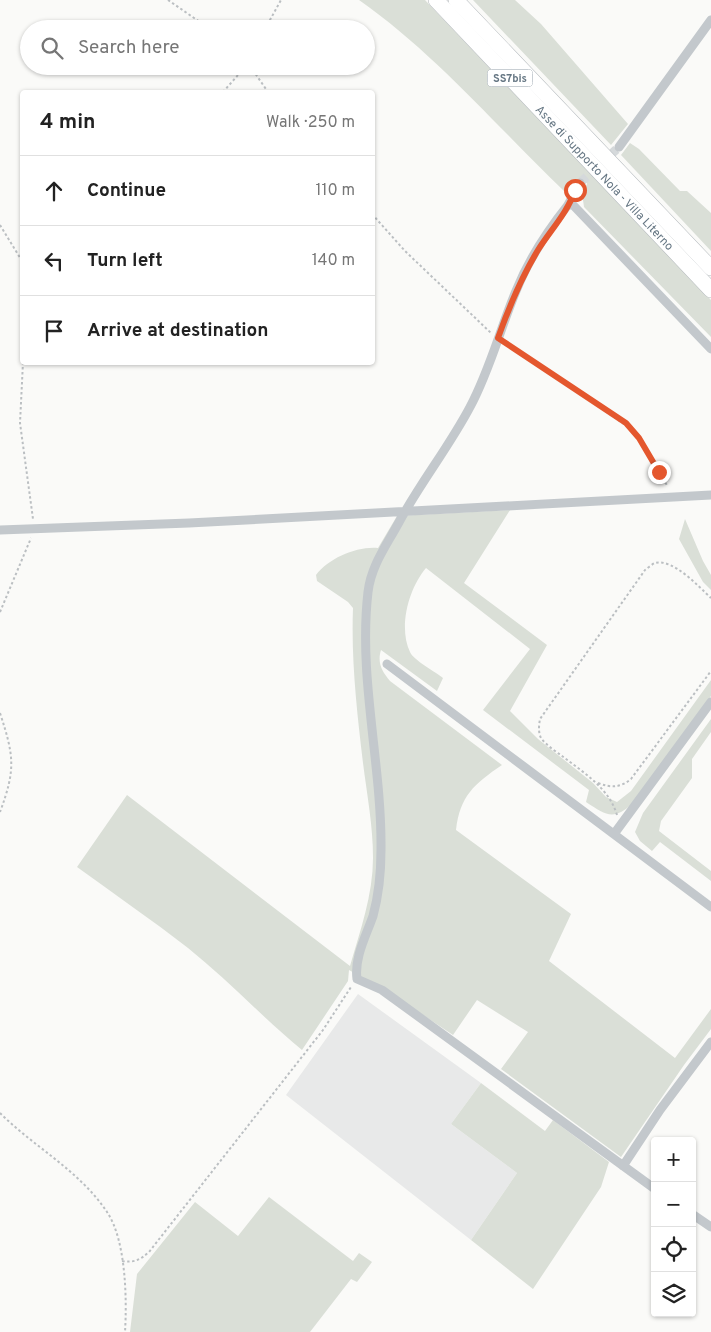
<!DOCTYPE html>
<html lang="en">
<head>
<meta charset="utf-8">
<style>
	:root { --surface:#fff; --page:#f2f2f2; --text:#222; --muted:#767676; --line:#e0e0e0 }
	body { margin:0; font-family:Overpass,sans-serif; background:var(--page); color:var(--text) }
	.controls { position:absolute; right:15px; bottom:15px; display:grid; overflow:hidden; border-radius:5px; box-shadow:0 1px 4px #0004 }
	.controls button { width:45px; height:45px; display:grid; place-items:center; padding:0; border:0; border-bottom:1px solid var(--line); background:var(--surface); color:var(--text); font:25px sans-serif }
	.stop { position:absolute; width:15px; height:15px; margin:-11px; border:4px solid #e4572e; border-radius:50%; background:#fff }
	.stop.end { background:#e4572e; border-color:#fff; box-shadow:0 1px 5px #0008 }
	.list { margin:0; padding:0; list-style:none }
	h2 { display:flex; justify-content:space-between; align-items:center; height:65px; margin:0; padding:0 20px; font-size:21px }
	h2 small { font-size:16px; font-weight:400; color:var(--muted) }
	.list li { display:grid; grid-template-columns:32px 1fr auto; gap:15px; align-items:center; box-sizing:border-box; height:70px; padding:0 20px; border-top:1px solid var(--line) }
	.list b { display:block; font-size:19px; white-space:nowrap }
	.list em { font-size:16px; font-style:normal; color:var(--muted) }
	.icon { flex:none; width:28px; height:28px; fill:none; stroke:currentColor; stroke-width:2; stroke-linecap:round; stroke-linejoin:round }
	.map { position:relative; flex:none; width:711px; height:1332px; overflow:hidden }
	.search { position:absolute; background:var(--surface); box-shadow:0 1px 4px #0004; left:20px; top:20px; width:355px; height:55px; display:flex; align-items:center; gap:12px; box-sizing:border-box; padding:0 18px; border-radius:28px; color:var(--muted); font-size:19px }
	.panel { position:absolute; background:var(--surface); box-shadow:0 1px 4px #0004; left:20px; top:90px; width:355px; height:275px; border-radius:5px }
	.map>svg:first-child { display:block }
</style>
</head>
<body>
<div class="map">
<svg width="711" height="1332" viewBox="0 0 711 1332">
	<rect width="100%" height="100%" fill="#fafaf8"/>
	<path fill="#e8e9e9" d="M 358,994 L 481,1083 L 451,1124 L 517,1173 L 471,1240 L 286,1095 Z"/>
	<path fill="#dadfd7" d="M 359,0 L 425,0 L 711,300 L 711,337 L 584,207 L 582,193 L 587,184 L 587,180 L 580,179 L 569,190 L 564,191 C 497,127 436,54 359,0 Z
		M 473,0 L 515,0 L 541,24 L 628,124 L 611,145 Z
		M 630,143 L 639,149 L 680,191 L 687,191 L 711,213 L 711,251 L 621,155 Z
		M 510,510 L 464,583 L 547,645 L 510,711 L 538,739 L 593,783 L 606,797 L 617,802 L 631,791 L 711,680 L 711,696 L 632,804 C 613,821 606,815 586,802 L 589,790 L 483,710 L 530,649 L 426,568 C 409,588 398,627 410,652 C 413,660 436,672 443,678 L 437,691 L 381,650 C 377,663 382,671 390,681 L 502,765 C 474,784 460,796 456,830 L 571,914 L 549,961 L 675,1058 L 711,1009 L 711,1029 L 684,1065 L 621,1157 L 501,1069 L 528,1032 L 477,1000 L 453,1035 L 393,995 L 349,970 L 348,981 L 302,1050 C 263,1018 228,980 188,948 C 152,920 114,894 77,867 L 127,795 L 350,966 C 360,931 373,895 373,858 C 373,826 367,795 363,763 C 357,712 351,660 353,608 L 348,602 L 317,581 L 316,575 C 329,558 357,546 378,548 L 397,516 Z
		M 685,519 L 703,561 L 711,575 L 711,590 L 703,582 L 679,539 Z
		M 711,719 L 711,732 L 692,759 L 692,778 L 661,821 L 659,831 L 711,871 L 711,881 L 660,842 L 652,851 L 640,841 L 635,832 L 643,813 Z
		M 481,1083 L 545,1131 L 553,1120 L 609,1162 L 601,1187 L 533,1289 L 471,1240 L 517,1173 L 451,1124 Z
		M 269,1197 L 353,1261 L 359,1253 L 372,1262 L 357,1282 L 351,1279 L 310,1332 L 130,1332 L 137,1274 L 195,1202 L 238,1236 Z"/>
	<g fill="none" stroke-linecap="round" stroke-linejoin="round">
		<path stroke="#d5d9db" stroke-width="9" stroke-dasharray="9 4.5" stroke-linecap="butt" d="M 580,183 L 619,147"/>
		<g stroke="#b4b9bd" stroke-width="16">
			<g id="trunk">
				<path id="s1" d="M 436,0 L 711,290"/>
				<path d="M 456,0 L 711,268"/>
			</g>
		</g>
		<path stroke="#bbbfc2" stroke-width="2" stroke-dasharray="2.5 2.5" stroke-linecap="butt" d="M 168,0 L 210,29
			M 265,29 L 281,0
			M 250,66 L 268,92
			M 223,92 L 246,66
			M 372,214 L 405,251 L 491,333
			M 0,225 L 22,261
			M 507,343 L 634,431 L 668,487
			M 23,362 L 20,423 L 33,519
			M 0,612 L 31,538
			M 0,713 C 14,756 16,769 0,812
			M 598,783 C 611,788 620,788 631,779 L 711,671
			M 617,815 C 609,788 584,773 562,756 C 555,751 546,745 541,738 C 538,732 539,725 540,719 L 645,570 C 648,568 652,564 655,563 C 673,558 699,587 711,598
			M 0,1113 C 34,1147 80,1171 107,1212 C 126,1240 127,1299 125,1332
			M 122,1261 C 134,1263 140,1260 149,1252 L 323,1030 L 351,987"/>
		<path stroke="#c3c8cc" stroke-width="9" d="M 619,147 L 711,20
			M 568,205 L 580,183
			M 0,530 L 189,523 L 711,495
			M 387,664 L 711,907
			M 614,834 L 711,702
			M 623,1166 L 660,1110 L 711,1042
			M 655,1189 L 382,990 L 357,979 C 354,958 366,936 373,916 C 379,894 381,872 381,850 C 382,764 358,678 368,592 C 371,566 386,546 398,524 C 420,483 449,447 470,407 C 490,370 500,329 516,291 C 528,261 548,230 568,205 L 573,205 L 711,349
			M 692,1214 L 711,1227"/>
		<use href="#trunk" stroke="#fff" stroke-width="15"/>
	</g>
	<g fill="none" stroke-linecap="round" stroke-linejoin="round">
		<path stroke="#e4572e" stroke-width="6" d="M 575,190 C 568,212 550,231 538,250 C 521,278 509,307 498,338 L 626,423 L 639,438 L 659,472"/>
	</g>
	<g text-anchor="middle" stroke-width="5" stroke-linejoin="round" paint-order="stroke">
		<rect fill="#fff" stroke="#939fa8" stroke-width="1" x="487.5" y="69.5" width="45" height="17" rx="4"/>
		<g font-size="11" font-weight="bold" fill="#657683">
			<text x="510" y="82">SS7bis</text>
		</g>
		<g font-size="12" fill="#657683" stroke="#fff">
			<text dy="4" stroke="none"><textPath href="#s1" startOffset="245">Asse di Supporto Nola - Villa Literno</textPath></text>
		</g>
	</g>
</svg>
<div class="controls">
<button>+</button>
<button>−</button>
<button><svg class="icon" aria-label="locate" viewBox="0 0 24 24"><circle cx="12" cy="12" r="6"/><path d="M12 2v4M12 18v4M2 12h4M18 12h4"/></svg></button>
<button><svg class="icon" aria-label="layers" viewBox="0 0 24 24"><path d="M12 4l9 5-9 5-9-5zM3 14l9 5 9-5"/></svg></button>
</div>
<div class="stop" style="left:575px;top:190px"></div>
<div class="stop end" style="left:659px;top:472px"></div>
<div class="search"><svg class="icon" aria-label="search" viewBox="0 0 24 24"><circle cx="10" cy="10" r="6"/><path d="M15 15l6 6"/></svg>Search here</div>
<section class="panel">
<h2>4 min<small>Walk · 250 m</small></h2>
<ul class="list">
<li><svg class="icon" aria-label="ahead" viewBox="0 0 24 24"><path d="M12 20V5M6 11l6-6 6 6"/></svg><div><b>Continue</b></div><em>110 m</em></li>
<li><svg class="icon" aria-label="left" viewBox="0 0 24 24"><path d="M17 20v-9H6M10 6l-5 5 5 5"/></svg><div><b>Turn left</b></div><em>140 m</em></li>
<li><svg class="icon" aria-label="arrive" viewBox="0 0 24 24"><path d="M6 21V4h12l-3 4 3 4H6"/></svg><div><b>Arrive at destination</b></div></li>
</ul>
</section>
</div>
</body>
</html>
